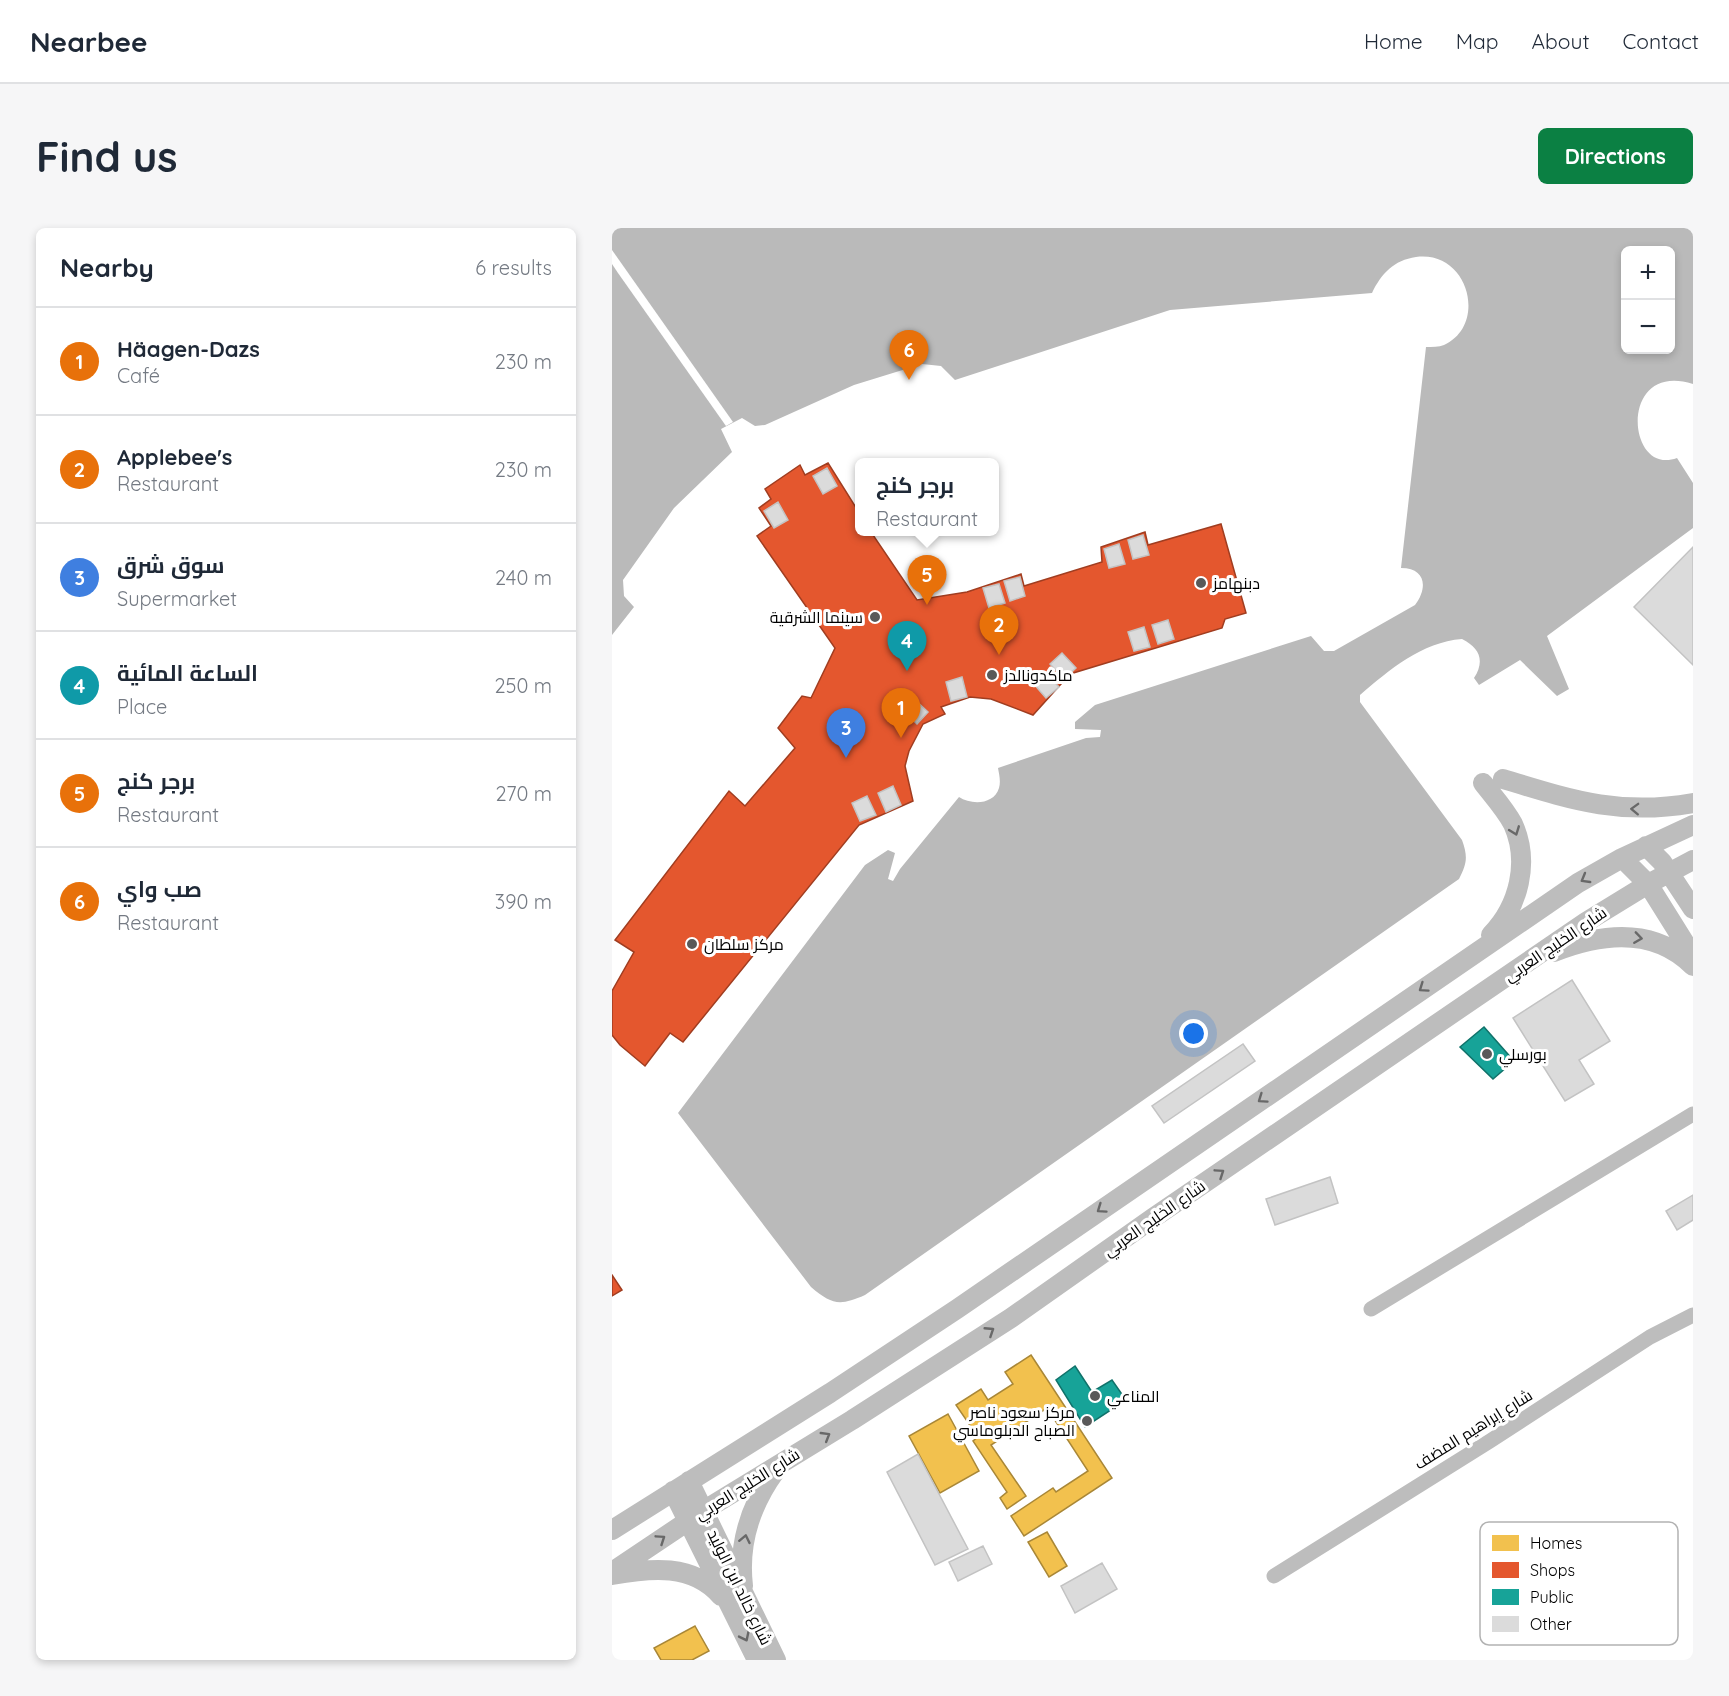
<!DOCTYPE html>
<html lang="en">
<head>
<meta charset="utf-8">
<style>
	:root { --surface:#fff; --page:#f6f6f7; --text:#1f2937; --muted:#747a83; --line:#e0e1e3; --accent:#0b8043 }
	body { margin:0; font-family:Quicksand,Cairo,sans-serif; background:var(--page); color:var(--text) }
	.controls { position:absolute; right:18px; top:18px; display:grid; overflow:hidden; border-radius:9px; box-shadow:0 3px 9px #0003 }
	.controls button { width:54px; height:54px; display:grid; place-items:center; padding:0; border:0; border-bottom:2px solid var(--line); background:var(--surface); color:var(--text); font:30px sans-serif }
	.you { position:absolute; left:582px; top:806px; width:21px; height:21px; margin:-15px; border:4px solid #fff; border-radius:50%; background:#1a73e8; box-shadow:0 0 0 9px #1a73e833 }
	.badge { display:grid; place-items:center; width:39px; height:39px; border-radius:50%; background:var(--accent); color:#fff; font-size:20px; font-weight:700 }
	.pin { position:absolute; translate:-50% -50px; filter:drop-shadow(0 2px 3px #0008) }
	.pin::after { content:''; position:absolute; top:32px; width:21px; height:18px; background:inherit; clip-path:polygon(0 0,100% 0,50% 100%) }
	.popup { position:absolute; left:243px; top:230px; width:144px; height:78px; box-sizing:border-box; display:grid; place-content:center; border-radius:9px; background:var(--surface); filter:drop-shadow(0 2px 4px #0005); font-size:20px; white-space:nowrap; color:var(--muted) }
	.popup b { font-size:22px; color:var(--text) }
	.popup::after { content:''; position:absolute; left:50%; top:100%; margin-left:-12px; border:12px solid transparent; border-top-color:var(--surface) }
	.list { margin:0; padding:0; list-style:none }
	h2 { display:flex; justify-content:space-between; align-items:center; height:78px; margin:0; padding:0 24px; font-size:26px }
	h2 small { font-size:20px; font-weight:400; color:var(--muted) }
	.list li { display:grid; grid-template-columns:39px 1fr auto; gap:18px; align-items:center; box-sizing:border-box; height:108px; padding:0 24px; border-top:2px solid var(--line) }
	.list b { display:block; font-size:22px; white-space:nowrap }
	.list p { margin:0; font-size:20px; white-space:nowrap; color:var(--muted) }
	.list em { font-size:20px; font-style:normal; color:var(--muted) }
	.map { position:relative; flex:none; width:1081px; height:1432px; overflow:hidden; border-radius:9px }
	header { display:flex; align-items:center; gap:36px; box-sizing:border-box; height:84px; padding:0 30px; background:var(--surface); border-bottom:2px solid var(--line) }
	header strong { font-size:28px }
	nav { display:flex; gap:33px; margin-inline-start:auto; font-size:21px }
	.intro { display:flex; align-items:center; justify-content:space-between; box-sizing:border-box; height:144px; padding:0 36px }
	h1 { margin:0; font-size:42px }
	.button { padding:15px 27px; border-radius:9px; background:var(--accent); color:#fff; font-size:21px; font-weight:700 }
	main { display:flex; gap:36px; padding:0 36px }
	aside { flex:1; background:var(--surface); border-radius:9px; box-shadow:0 3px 9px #0003 }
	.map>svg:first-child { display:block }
</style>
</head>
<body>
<header>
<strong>Nearbee</strong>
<nav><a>Home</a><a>Map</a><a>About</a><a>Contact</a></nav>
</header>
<div class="intro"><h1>Find us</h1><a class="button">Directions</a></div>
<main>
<aside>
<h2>Nearby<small>6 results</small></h2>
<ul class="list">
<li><span class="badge" style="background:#e8710a">1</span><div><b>Häagen-Dazs</b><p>Café</p></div><em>230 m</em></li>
<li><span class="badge" style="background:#e8710a">2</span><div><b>Applebee's</b><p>Restaurant</p></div><em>230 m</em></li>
<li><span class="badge" style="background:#3f7fe0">3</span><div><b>سوق شرق</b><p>Supermarket</p></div><em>240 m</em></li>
<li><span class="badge" style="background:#0f9aa8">4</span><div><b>الساعة المائية</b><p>Place</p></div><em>250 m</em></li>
<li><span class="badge" style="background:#e8710a">5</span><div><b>برجر كنج</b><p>Restaurant</p></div><em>270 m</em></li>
<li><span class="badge" style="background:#e8710a">6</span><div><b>صب واي</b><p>Restaurant</p></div><em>390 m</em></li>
</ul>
</aside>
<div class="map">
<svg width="1081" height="1432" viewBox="0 0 1081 1432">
	<rect width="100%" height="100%" fill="#fff"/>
	<path fill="#bababa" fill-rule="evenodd" d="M 0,0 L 1081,0 L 1081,156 C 1006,132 1014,249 1065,230 L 1081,255 L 1081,300 L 935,408 L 957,461 L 945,468 L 908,432 L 867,457 L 862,450 C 873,433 868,420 850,411 C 810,414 777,442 748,467 L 748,474 L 850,612 C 856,629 855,635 847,651 L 253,1067 C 228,1078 220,1077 199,1059 L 66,885 L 253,637 L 276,622 L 283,625 L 276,651 L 281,653 L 288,641 L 347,569 C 359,577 382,577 387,560 C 389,553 387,546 386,540 L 474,510 L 488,509 L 489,502 L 463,501 L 463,494 L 483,477 L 699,408 L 712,423 L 722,423 L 803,377 C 816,360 814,340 789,340 L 814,119 C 820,119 827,119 832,117 C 876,97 857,22 804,29 C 782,32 769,46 760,65 L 558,82 L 343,152 L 329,138 L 310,136 L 242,157 L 153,197 L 143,198 L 130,190 L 109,201 L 120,224 L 62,280 L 11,352 L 12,368 L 22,379 L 0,407 ZM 1014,22 L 1058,22 L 1058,122 L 1014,122 Z"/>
	<path fill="#fff" d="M 0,22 L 57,103 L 121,194 L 114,198 L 6,45 L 0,36 Z"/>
	<path fill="#f2c14e" stroke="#a98737" stroke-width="1.5" d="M 419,1127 L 500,1250 L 412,1308 L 399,1288 L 441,1260 L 444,1264 L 476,1243 L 435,1180 L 379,1217 L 414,1268 L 395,1281 L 388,1270 L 395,1264 L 361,1213 L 366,1209 L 344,1177 L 369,1161 L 376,1172 L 401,1156 L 393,1144 Z
		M 336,1186 L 367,1243 L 328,1265 L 297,1208 Z
		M 435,1304 L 455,1338 L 437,1349 L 416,1314 Z
		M 83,1398 L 97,1423 L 80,1432 L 49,1432 L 42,1420 Z"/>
	<path fill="#e4572e" stroke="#a03d20" stroke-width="1.5" d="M 216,235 L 248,286 L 248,304 L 259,304 L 305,372 L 355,364 L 409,346 L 412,358 L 490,334 L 489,319 L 533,304 L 536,317 L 609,296 L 634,385 L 613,391 L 610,400 L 458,446 L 421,487 L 379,471 L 358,469 L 329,479 L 333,486 L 311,496 L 297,523 L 293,538 L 301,573 L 247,597 L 71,814 L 58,805 L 33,838 L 8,817 L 0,807 L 0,763 L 22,724 L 3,712 L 117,563 L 133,578 L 183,520 L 166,500 L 190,468 L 199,470 L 223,420 L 145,308 L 159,298 L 147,280 L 159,271 L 153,261 L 188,237 L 193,247 Z
		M 0,1047 L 10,1062 L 0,1068 Z"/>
	<path fill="#17a398" stroke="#10726a" stroke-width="1.5" d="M 1069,399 L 1081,410 L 1080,427 L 1060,408 Z
		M 872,799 L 902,833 L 881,851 L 848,819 Z
		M 463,1138 L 480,1164 L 500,1152 L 514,1172 L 473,1199 L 444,1152 Z"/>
	<path fill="#dbdbdb" stroke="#c3c3c3" stroke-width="1.5" d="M 215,240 L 225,258 L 211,266 L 201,248 Z
		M 166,274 L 176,292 L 162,300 L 152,283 Z
		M 531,307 L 537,327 L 521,331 L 516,312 Z
		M 507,316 L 513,336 L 497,340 L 492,321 Z
		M 1081,319 L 1081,437 L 1022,379 Z
		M 408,349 L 413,368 L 398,373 L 392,353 Z
		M 387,356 L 393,375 L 377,380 L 371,360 Z
		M 556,392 L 562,411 L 546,416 L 540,397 Z
		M 532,399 L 538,419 L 522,423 L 516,404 Z
		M 450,425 L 464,440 L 452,451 L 438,436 Z
		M 433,444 L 447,459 L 434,470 L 421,455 Z
		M 350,449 L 355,469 L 339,473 L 334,454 Z
		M 301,470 L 316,484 L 305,496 L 290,482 Z
		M 281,558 L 289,577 L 274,584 L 266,565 Z
		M 255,568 L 264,587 L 248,593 L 240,575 Z
		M 960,752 L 998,813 L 967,832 L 982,856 L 953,873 L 901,790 Z
		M 631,816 L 643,833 L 552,895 L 540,878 Z
		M 718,949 L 726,975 L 663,997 L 654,971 Z
		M 1081,967 L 1081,992 L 1065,1002 L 1054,983 Z
		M 306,1226 L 356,1321 L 323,1337 L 275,1244 Z
		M 371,1318 L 380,1336 L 346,1353 L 337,1334 Z
		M 490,1335 L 505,1361 L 463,1385 L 449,1358 Z"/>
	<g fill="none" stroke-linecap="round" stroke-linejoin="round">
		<path stroke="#bdbdbd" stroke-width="15" d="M 759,1081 L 1081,886
			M 662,1348 L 878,1213 L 1038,1109 L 1081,1087"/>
		<path stroke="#bdbdbd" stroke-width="20" d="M 891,551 C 960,572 1008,588 1081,575
			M 871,555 C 881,568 893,581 901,596 C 918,634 907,678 879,707
			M 1034,618 L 1050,634 L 1081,681
			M 1010,630 L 1036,656 L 1081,728
			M 942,724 C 990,705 1042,699 1081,738
			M 77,1253 L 164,1432
			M 61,1263 L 145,1432
			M 0,1302 L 218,1165 L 345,1081 L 966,655 L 1010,630 L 1081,597
			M 0,1344 L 91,1283 L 240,1192 L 399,1090 L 541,990 L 974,694 L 1036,656 L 1081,632
			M 0,1347 C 38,1340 81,1335 109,1368
			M 131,1358 C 126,1315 139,1276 164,1242"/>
	</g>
	<defs><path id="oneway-chevron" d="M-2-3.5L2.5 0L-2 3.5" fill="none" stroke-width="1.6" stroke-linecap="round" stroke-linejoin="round" transform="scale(1.5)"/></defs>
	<g stroke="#686868">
		<use href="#oneway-chevron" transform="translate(1023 581) rotate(-178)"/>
		<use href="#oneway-chevron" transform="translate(903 603) rotate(69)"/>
		<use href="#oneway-chevron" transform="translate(973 651) rotate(150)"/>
		<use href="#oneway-chevron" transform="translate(1026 710) rotate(8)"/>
		<use href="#oneway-chevron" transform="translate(811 760) rotate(145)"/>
		<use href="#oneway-chevron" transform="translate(650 871) rotate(145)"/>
		<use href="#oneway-chevron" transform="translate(608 945) rotate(-34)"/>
		<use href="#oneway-chevron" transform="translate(489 981) rotate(145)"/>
		<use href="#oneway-chevron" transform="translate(378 1103) rotate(-33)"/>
		<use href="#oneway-chevron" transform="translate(214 1208) rotate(-31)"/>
		<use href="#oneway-chevron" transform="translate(49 1311) rotate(-34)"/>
		<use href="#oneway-chevron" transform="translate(133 1311) rotate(-78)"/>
		<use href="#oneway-chevron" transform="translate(133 1409) rotate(64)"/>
	</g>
	<g fill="#595959" stroke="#fff" stroke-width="2">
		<circle cx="589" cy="355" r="6"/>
		<circle cx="263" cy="389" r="6"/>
		<circle cx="380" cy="447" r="6"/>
		<circle cx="80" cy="716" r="6"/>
		<circle cx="875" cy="826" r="6"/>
		<circle cx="483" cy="1168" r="6"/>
		<circle cx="475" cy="1193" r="6"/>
	</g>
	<g text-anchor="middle" stroke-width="6" stroke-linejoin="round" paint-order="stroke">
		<g font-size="16" fill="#000" stroke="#fff" text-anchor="start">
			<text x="601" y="361">دبنهامز</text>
			<text x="251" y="395" text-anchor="end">سينما الشرقية</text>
			<text x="392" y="453">ماكدونالدز</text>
			<text x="92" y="722">مركز سلطان</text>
			<text x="887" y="832">بورسلي</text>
			<text x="495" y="1174">المناعي</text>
			<text x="463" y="1190" text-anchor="end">مركز سعود ناصر<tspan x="463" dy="18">الصباح الدبلوماسي</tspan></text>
		</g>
		<g font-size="16" fill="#000" stroke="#fff">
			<text transform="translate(943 716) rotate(-34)" y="6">شارع الخليج العربي</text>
			<text transform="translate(542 990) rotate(-35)" y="6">شارع الخليج العربي</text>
			<text transform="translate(861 1201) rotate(-32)" y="6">شارع إبراهيم المضف</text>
			<text transform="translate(135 1256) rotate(-32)" y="6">شارع الخليج العربي</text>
			<text transform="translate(128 1359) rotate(64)" y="6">شارع خالد ابن الوليد</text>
		</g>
	</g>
	<rect x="868" y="1294" width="198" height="123" rx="9" fill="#fff" stroke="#b2b2b2" stroke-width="1.5"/>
	<rect x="880" y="1307" width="27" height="16" fill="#f2c14e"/>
	<rect x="880" y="1334" width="27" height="16" fill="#e4572e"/>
	<rect x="880" y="1361" width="27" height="16" fill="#17a398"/>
	<rect x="880" y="1388" width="27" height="16" fill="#dbdbdb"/>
	<g font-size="16" fill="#000">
		<text x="918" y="1321">Homes</text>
		<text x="918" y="1348">Shops</text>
		<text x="918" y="1375">Public</text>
		<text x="918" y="1402">Other</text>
	</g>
</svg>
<div class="controls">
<button>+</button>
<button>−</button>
</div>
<div class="you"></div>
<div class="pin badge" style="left:289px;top:510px;background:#e8710a">1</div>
<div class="pin badge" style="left:387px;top:427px;background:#e8710a">2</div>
<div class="pin badge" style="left:234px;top:530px;background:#3f7fe0">3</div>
<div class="pin badge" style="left:295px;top:443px;background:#0f9aa8">4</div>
<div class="pin badge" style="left:315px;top:377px;background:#e8710a">5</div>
<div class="popup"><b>برجر كنج</b>Restaurant</div>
<div class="pin badge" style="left:297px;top:152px;background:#e8710a">6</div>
</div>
</main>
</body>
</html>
